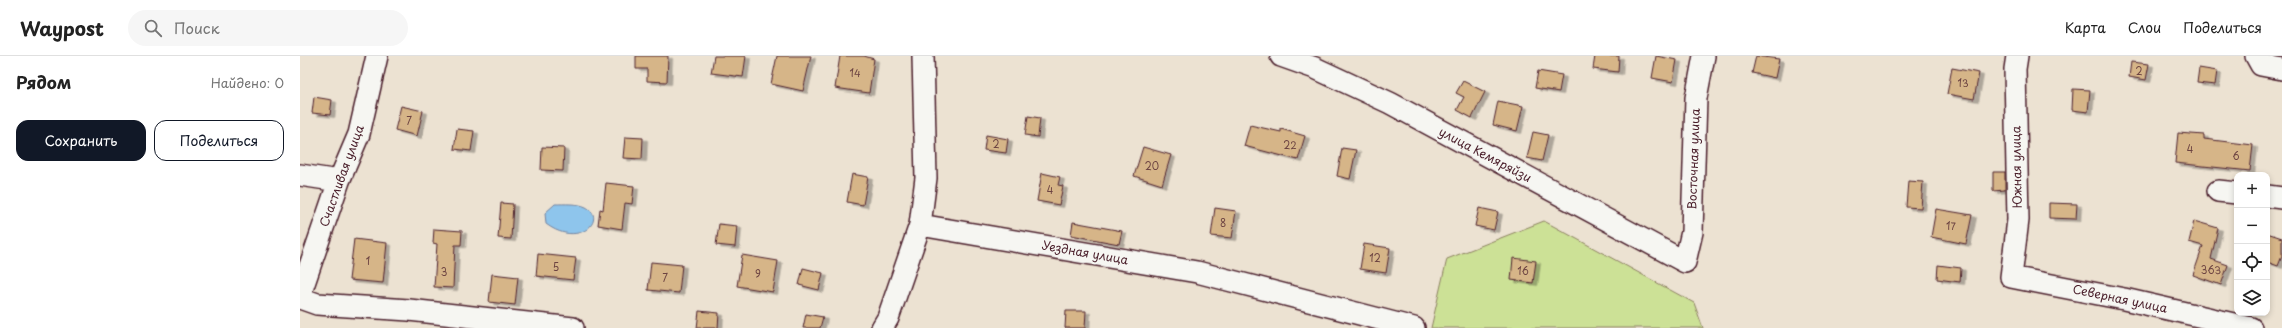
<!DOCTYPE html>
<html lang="ru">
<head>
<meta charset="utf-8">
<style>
	:root { --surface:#fff; --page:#f6f6f6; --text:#222; --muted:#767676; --line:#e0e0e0; --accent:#111827 }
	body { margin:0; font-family:"Playpen Sans",sans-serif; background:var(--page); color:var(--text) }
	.controls { position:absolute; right:12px; bottom:12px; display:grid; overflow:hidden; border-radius:8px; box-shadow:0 2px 6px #0003 }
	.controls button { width:36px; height:36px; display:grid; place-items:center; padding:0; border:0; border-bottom:1px solid var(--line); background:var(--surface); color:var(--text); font:20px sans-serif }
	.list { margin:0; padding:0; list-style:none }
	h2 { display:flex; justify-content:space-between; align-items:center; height:52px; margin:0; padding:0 16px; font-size:17px }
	h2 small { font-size:13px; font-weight:400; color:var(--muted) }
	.actions { display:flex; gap:8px; padding:12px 16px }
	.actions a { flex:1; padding:9px 0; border:1px solid var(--accent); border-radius:12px; text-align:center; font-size:14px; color:var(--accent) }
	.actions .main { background:var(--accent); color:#fff }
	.icon { flex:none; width:22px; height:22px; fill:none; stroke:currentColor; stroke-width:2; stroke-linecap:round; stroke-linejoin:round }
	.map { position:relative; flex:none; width:1982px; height:272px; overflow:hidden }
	header { display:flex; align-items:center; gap:24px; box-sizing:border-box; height:56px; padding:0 20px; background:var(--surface); border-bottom:1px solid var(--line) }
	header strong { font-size:19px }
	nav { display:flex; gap:22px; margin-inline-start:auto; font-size:14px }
	.search { width:280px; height:36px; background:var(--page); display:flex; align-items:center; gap:10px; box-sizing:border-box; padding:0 14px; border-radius:22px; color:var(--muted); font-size:15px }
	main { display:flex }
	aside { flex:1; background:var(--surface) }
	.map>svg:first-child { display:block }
</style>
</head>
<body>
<header>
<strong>Waypost</strong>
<div class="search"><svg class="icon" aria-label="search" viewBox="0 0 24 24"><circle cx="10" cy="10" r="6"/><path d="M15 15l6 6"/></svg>Поиск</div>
<nav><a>Карта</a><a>Слои</a><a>Поделиться</a></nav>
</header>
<main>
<aside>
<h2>Рядом<small>Найдено: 0</small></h2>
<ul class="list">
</ul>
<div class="actions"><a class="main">Сохранить</a><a>Поделиться</a></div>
</aside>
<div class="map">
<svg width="1982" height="272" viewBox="0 0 1982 272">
	<defs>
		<filter id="shadow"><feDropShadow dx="4.5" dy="2.5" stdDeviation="0" flood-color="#0004"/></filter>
	</defs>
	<rect width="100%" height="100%" fill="#ece2d2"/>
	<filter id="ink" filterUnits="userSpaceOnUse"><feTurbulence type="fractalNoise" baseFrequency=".025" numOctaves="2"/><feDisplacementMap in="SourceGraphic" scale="8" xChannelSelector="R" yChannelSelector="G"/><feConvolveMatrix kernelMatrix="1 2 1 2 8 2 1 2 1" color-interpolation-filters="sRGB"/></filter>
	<g filter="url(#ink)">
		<path fill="#cce196" stroke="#8b8060" d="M 1244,165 L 1394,247 L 1403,272 L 1131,272 L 1147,203 Z"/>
		<path fill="#8ec5ec" stroke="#73839f" d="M 255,148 C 264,148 278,147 286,151 C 308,163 279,193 246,168 L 245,157 Z"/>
		<path fill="#d6b588" stroke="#4a1f2b" filter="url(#shadow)" d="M 336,0 L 368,0 L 367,26 L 347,25 L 347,13 L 336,13 Z
			M 414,0 L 446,0 L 443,21 L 411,17 Z
			M 477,0 L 511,0 L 503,35 L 471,28 Z
			M 540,0 L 564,0 L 574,3 L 569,37 L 535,32 Z
			M 1295,0 L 1319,0 L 1318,16 L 1293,13 Z
			M 1356,0 L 1377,4 L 1373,26 L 1352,22 Z
			M 1456,0 L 1479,3 L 1475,22 L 1452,17 Z
			M 1831,6 L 1849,8 L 1846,24 L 1829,21 Z
			M 1652,12 L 1679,17 L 1674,43 L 1647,38 Z
			M 1899,12 L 1917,15 L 1915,29 L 1897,27 Z
			M 1238,15 L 1262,19 L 1259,36 L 1235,32 Z
			M 1163,25 L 1185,36 L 1172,62 L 1157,54 L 1164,41 L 1156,37 Z
			M 1773,33 L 1790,34 L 1788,56 L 1772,54 Z
			M 14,41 L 32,44 L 30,59 L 12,57 Z
			M 1198,45 L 1223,50 L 1217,75 L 1193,69 Z
			M 101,50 L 123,55 L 117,80 L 95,74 Z
			M 728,60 L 740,62 L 738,81 L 725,79 Z
			M 950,69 L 981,76 L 981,73 L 1005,80 L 998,104 L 944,90 Z
			M 157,73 L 174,75 L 171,95 L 154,93 Z
			M 1233,76 L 1248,79 L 1242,105 L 1227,102 Z
			M 1878,77 L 1904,79 L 1904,83 L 1953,89 L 1950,115 L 1875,107 Z
			M 686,79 L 708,83 L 706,97 L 684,94 Z
			M 325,81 L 343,82 L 342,103 L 323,102 Z
			M 242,91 L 264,92 L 263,115 L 241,114 Z
			M 843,91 L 871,99 L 862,129 L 834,120 Z
			M 1042,92 L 1056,94 L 1050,123 L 1037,120 Z
			M 1693,116 L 1705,116 L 1705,134 L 1693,135 Z
			M 742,117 L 760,121 L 758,129 L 763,130 L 759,149 L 737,145 Z
			M 552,118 L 568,121 L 563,149 L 547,146 Z
			M 1608,125 L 1623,126 L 1621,152 L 1606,151 Z
			M 306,127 L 334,130 L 332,148 L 325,147 L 322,173 L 298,169 L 300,153 L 303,154 Z
			M 201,147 L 213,148 L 211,183 L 198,182 Z
			M 1749,147 L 1777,148 L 1776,163 L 1749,162 Z
			M 915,152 L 936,155 L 932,182 L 911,180 Z
			M 1179,152 L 1198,156 L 1194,174 L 1175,170 Z
			M 1636,153 L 1672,159 L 1666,188 L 1631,181 Z
			M 1894,165 L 1918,172 L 1911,203 L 1928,209 L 1921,229 L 1893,219 L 1903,190 L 1889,186 Z
			M 773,166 L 822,175 L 819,188 L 771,179 Z
			M 419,168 L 437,170 L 435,191 L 416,189 Z
			M 134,173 L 162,175 L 161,189 L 155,189 L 153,232 L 134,231 L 137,188 L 133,187 Z
			M 1967,177 L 1982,182 L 1982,200 L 1978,210 L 1967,206 Z
			M 54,183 L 87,187 L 83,227 L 49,224 Z
			M 1064,188 L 1090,192 L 1086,217 L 1060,213 Z
			M 238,198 L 276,202 L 273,224 L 236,220 Z
			M 442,199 L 478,205 L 473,236 L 437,230 Z
			M 1213,202 L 1236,205 L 1233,227 L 1211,224 Z
			M 351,206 L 382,209 L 379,237 L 348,234 Z
			M 1638,209 L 1661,212 L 1660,226 L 1637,223 Z
			M 503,212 L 523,217 L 519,234 L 499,229 Z
			M 192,218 L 218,221 L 215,249 L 189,246 Z
			M 399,255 L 419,257 L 418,272 L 397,272 Z
			M 766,255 L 786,255 L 785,272 L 765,272 Z
			M 506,258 L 523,261 L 520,272 L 503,272 Z"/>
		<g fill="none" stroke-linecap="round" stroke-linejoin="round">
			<g stroke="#4a1f2b" stroke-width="24">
				<path id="minor" d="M 623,0 L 626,122 L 620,169 L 897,216 L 1114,272
					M 981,0 L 1015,12 L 1090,47 L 1385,206 L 1392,176 L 1396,42 L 1404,0
					M 1717,0 L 1715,13 L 1718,164 L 1711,221 L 1824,243 L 1951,272
					M 1956,0 L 1961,9 L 1982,13
					M 0,119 L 39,125
					M 1918,135 L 1937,137
					M 1967,140 L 1982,142
					M 0,239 L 39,125 L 59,78 L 77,0
					M 0,242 L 17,248 L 109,254 L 273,272
					M 582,272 L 588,262 L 620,169"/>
			</g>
			<use href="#minor" stroke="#f6f6f2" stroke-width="21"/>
		</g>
	</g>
	<g text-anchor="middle" stroke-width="4" stroke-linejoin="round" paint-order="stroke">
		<g font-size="10" fill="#6d4442">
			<text x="1839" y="19">2</text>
			<text x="555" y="21">14</text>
			<text x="1663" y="31">13</text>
			<text x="109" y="69">7</text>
			<text x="696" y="92">2</text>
			<text x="990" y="93">22</text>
			<text x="1890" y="97">4</text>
			<text x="1936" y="104">6</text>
			<text x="852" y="114">20</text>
			<text x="750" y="138">4</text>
			<text x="923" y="171">8</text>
			<text x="1651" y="174">17</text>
			<text x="1075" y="206">12</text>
			<text x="68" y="209">1</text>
			<text x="256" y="215">5</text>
			<text x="1911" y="218">363</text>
			<text x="1223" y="219">16</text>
			<text x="144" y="220">3</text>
			<text x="458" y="222">9</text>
			<text x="365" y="226">7</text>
		</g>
		<g font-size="12" fill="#4a1f2b" stroke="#f6f6f2">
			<text transform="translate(1185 99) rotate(28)" y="4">улица Кемяряйзи</text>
			<text transform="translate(1394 103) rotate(-88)" y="4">Восточная улица</text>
			<text transform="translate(1717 111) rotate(-91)" y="4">Южная улица</text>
			<text transform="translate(42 120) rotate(-70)" y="4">Счастливая улица</text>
			<text transform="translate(785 197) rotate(10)" y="4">Уездная улица</text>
			<text transform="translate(1820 243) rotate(12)" y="4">Северная улица</text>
		</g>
	</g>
</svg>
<div class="controls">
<button>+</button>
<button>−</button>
<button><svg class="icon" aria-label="locate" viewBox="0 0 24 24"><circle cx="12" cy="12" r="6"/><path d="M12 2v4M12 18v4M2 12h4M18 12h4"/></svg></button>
<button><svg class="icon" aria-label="layers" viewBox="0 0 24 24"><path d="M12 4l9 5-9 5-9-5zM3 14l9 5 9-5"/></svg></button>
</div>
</div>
</main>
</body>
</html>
